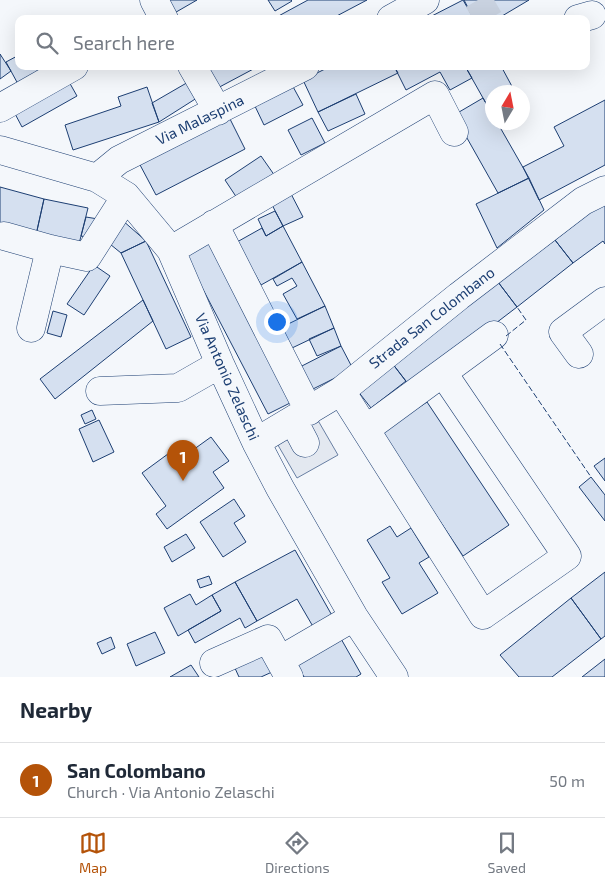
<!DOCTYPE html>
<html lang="en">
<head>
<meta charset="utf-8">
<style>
	:root { --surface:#fff; --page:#f6f6f7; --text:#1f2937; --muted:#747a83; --line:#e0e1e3; --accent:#b45309 }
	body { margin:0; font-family:"Exo 2",sans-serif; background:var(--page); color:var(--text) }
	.compass { position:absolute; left:485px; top:85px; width:45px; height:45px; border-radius:50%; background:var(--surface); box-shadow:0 5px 20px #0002; rotate:10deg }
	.you { position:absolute; left:276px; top:321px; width:18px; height:18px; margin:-12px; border:4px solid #fff; border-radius:50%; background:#1a73e8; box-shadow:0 0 0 8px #1a73e833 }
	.badge { display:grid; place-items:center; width:32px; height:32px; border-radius:50%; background:var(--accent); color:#fff; font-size:16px; font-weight:700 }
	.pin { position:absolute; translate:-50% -41px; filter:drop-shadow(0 1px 2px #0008) }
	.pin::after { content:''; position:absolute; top:26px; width:18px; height:15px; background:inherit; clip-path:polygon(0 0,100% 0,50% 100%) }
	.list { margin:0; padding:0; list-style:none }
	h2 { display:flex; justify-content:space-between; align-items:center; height:65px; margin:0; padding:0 20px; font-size:21px }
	h2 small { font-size:16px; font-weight:400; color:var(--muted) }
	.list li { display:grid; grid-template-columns:32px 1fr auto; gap:15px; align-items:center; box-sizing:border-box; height:75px; padding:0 20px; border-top:1px solid var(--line) }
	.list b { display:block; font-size:19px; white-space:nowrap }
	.list p { margin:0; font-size:16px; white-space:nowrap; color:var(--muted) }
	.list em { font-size:16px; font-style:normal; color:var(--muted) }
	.icon { flex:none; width:28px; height:28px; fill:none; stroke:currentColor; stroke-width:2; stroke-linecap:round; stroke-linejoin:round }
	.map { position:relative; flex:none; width:605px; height:677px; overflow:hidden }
	.search { position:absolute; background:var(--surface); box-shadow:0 5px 20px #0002; left:15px; right:15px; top:15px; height:55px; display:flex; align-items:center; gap:12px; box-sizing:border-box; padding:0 18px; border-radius:10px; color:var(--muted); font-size:19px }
	.sheet { height:140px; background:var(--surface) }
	nav { display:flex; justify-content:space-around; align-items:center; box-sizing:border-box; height:70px; border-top:1px solid var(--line); background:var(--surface); font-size:14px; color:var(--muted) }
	nav a { display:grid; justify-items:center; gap:2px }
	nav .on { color:var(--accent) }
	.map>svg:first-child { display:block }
</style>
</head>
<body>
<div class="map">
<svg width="605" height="677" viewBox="0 0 605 677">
	<rect width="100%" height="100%" fill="#f4f7fb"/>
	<path fill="#e3e8f0" stroke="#687fa3" d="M 316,417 L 338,455 L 297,478 L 275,440 Z"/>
	<path fill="#d5e0f0" stroke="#1d3f73" d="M 163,0 L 197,0 L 171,15 Z
		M 268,0 L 291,0 L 292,1 L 275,11 Z
		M 308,0 L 367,0 L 331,19 L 273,19 Z
		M 463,0 L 474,19 L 426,19 Z
		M 464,0 L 529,0 L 497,19 L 474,19 Z
		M 0,54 L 11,71 L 0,79 Z
		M 19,55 L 19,66 L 35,66 L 38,72 L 18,84 L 6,62 Z
		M 199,66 L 259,66 L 212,91 Z
		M 331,66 L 394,66 L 398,73 L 318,112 L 303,80 Z
		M 394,66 L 465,66 L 472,78 L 450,90 L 440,72 L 406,90 Z
		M 465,66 L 501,66 L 515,92 L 492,92 L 492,114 Z
		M 68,80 L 77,96 L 22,127 L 13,110 Z
		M 190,81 L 200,96 L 159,122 L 152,103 Z
		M 291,83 L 303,105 L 264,125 L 253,102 Z
		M 147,87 L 159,122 L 73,150 L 65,125 L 121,106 L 118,97 Z
		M 356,94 L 365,114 L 328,131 L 318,112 Z
		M 483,98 L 492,114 L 492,122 L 497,122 L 529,178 L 498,193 L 454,115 Z
		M 605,100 L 605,165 L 539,200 L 523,167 L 564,146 L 554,127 Z
		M 229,117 L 245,149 L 156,195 L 139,163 Z
		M 312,118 L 325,143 L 301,155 L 288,130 Z
		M 261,156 L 275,176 L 239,201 L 225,180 Z
		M 529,178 L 544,210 L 497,248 L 476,204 Z
		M 0,187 L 44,199 L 36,235 L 0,225 Z
		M 289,190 L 303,217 L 283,226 L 269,199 Z
		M 44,199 L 88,208 L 79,244 L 36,235 Z
		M 605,201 L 605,244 L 603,241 L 573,263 L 555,240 Z
		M 275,211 L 283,226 L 266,236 L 258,219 Z
		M 86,217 L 98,219 L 94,239 L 81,236 Z
		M 122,220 L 146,241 L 121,253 L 105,240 Z
		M 283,226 L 302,262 L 261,285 L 237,242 L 262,228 L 266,236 Z
		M 211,236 L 296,400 L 268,414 L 183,251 Z
		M 555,240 L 573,263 L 517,307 L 498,282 Z
		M 146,241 L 191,337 L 166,349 L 121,253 Z
		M 302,262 L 325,306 L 297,319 L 283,294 L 297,286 L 292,278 L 277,286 L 273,279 Z
		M 94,265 L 110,276 L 84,315 L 67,304 Z
		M 498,282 L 517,307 L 411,388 L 392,363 Z
		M 143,300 L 153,321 L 55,399 L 40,379 Z
		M 325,306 L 334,328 L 292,348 L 282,327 Z
		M 53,311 L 67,315 L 61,337 L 47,333 Z
		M 334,328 L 341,346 L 317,356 L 309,339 Z
		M 341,346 L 353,369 L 307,392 L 296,369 Z
		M 392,363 L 406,381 L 371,408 L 357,390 Z
		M 427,402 L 509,525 L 463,556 L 381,432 Z
		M 92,410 L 96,419 L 85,424 L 81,415 Z
		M 99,420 L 114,452 L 93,462 L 79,429 Z
		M 211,437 L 229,461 L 213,472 L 224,488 L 167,529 L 156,514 L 166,506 L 142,473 L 172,451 L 179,460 Z
		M 605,458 L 605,481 L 594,466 Z
		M 591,477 L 605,495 L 605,521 L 579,487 Z
		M 234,499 L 245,516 L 234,523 L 246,542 L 223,557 L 200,522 Z
		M 390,526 L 397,537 L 411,528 L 429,557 L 419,563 L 438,593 L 402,614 L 382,582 L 390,578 L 367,540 Z
		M 186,534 L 195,548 L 172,562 L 164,547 Z
		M 295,550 L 334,619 L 315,630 L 297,599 L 257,621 L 235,582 Z
		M 605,572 L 605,636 L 601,639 L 571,598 Z
		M 209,576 L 212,584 L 200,588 L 197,580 Z
		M 235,582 L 257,621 L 245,628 L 240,618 L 195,643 L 188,630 L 221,611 L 212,595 Z
		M 190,594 L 196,605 L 212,595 L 221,611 L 178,636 L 164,608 Z
		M 571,598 L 601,639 L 552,677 L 519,677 L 500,655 Z
		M 155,632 L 165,653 L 136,666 L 127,644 Z
		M 111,637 L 115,648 L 102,654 L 97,643 Z
		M 340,637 L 361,674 L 356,677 L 304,677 L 296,663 Z
		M 263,652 L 272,672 L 261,677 L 239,677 L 234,666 Z
		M 605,659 L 605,677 L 582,677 Z
		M 191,665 L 199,677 L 170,677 Z"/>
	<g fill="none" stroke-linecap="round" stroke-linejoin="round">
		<path stroke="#c9d2e0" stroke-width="28" stroke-dasharray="28 14" stroke-linecap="butt" d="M 478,0 L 489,19"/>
		<g stroke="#1d3f73" stroke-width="29">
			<path id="minor" d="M 154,0 L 164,19
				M 391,19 L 425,0
				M 578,19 L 592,15
				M 192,66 L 218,111
				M 0,108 L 74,66
				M 0,150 L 97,178 L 126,196 L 171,250 L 220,364 L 256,442 L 280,488 L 354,617 L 394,677
				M 97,178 L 119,160 L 305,66
				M 214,224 L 309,411
				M 4,236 L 50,249 L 87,257 L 126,196
				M 171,250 L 435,95 L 454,132
				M 31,328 L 50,249
				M 579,354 L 563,332 L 605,301
				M 100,391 L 178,388 L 220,364
				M 341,391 L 483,615 L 567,556 L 443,373
				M 293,420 L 305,443
				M 366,429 L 494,335
				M 256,442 L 341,391 L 459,296 L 583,201 L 605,190
				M 280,660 L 354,617
				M 214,663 L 268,639 L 289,677"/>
		</g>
		<use href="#minor" stroke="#f4f7fb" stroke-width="28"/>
		<path stroke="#1d3f73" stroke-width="1" stroke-dasharray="6 2.5" stroke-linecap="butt" d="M 506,336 L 526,320 L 517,307
			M 500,344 L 591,477"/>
	</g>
	<g text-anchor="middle" stroke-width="4" stroke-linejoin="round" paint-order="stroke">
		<g font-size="15" fill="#1d3f73" stroke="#f4f7fb">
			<text transform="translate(200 120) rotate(-26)" y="5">Via Malaspina</text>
			<text transform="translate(432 318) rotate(-38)" y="5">Strada San Colombano</text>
			<text transform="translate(227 377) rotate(66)" y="5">Via Antonio Zelaschi</text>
		</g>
	</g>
</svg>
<svg class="compass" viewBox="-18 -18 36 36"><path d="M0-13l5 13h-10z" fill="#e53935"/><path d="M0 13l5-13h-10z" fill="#747a83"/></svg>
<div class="you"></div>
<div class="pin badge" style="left:183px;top:481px">1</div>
<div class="search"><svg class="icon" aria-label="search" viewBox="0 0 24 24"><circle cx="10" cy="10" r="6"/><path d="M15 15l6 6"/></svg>Search here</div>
</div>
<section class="sheet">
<h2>Nearby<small></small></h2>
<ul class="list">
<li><span class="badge">1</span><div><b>San Colombano</b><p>Church · Via Antonio Zelaschi</p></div><em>50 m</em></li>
</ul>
</section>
<nav>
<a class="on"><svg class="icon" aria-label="map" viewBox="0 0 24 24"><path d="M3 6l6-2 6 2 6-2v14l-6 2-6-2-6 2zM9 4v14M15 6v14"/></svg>Map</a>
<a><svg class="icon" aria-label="directions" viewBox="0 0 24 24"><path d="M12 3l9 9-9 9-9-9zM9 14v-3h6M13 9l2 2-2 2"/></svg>Directions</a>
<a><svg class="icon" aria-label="saved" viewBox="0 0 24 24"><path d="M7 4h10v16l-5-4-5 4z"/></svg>Saved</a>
</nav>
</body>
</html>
